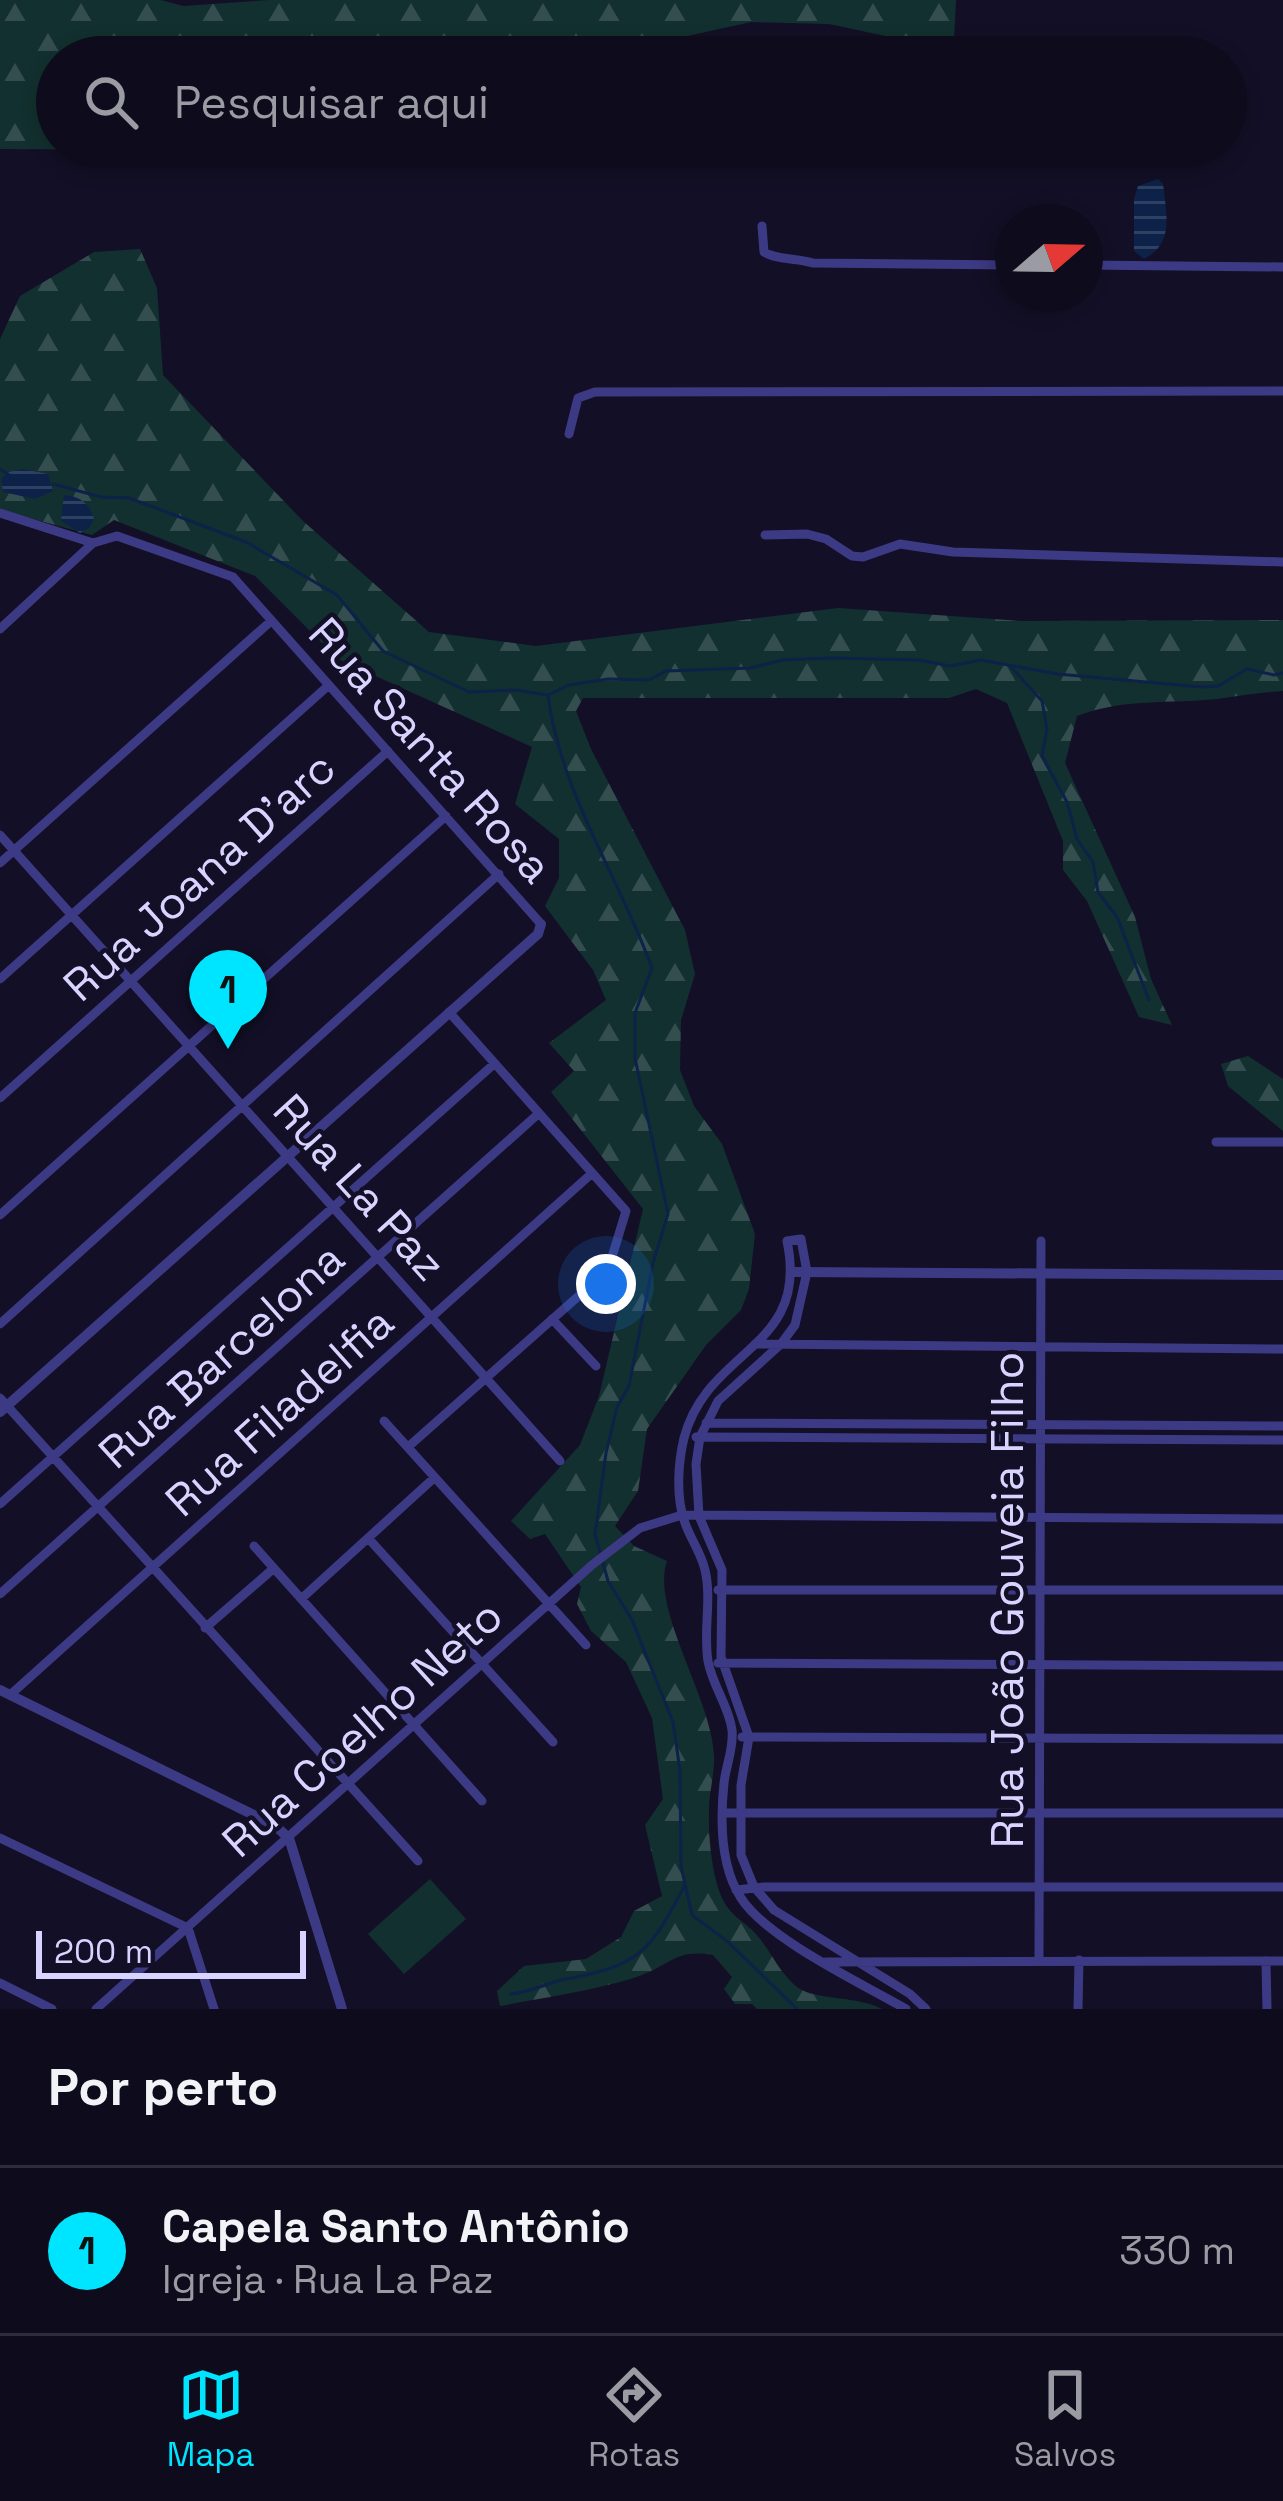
<!DOCTYPE html>
<html lang="pt">
<head>
<meta charset="utf-8">
<style>
	:root { --surface:#0e0b1c; --page:#1c1929; --text:#f1f3f6; --muted:#9b9ba3; --line:#2e2b3b; --accent:#00e5ff }
	body { margin:0; font-family:"Space Grotesk",sans-serif; background:var(--page); color:var(--text) }
	.compass { position:absolute; left:995px; top:204px; width:108px; height:108px; border-radius:50%; background:var(--surface); box-shadow:0 6px 18px #0003; rotate:70deg }
	.scale { position:absolute; left:36px; bottom:30px; width:270px; box-sizing:border-box; padding-left:12px; border:6px solid #d9d4ff; border-top:0; font-size:33px; line-height:42px; white-space:nowrap; color:#d9d4ff; -webkit-text-stroke:9px #130f26; paint-order:stroke }
	.you { position:absolute; left:606px; top:1284px; width:42px; height:42px; margin:-30px; border:9px solid #fff; border-radius:50%; background:#1a73e8; box-shadow:0 0 0 18px #1a73e833 }
	.badge { display:grid; place-items:center; width:78px; height:78px; border-radius:50%; background:var(--accent); color:#111; font-size:39px; font-weight:700 }
	.pin { position:absolute; translate:-50% -99px; filter:drop-shadow(0 3px 6px #0008) }
	.pin::after { content:''; position:absolute; top:63px; width:42px; height:36px; background:inherit; clip-path:polygon(0 0,100% 0,50% 100%) }
	.list { margin:0; padding:0; list-style:none }
	h2 { display:flex; justify-content:space-between; align-items:center; height:156px; margin:0; padding:0 48px; font-size:51px }
	h2 small { font-size:39px; font-weight:400; color:var(--muted) }
	.list li { display:grid; grid-template-columns:78px 1fr auto; gap:36px; align-items:center; box-sizing:border-box; height:168px; padding:0 48px; border-top:3px solid var(--line) }
	.list b { display:block; font-size:45px; white-space:nowrap }
	.list p { margin:0; font-size:39px; white-space:nowrap; color:var(--muted) }
	.list em { font-size:39px; font-style:normal; color:var(--muted) }
	.icon { flex:none; width:66px; height:66px; fill:none; stroke:currentColor; stroke-width:2; stroke-linecap:round; stroke-linejoin:round }
	.map { position:relative; flex:none; width:1283px; height:2009px; overflow:hidden }
	.search { position:absolute; background:var(--surface); box-shadow:0 6px 18px #0003; left:36px; right:36px; top:36px; height:132px; display:flex; align-items:center; gap:30px; box-sizing:border-box; padding:0 42px; border-radius:66px; color:var(--muted); font-size:45px }
	.sheet { height:324px; background:var(--surface) }
	nav { display:flex; justify-content:space-around; align-items:center; box-sizing:border-box; height:168px; border-top:3px solid var(--line); background:var(--surface); font-size:33px; color:var(--muted) }
	nav a { display:grid; justify-items:center; gap:6px }
	nav .on { color:var(--accent) }
	.map>svg:first-child { display:block }
</style>
</head>
<body>
<div class="map">
<svg width="1283" height="2009" viewBox="0 0 1283 2009">
	<defs>
		<pattern id="forest-firs" width="22" height="20" patternUnits="userSpaceOnUse" patternTransform="scale(3)"><rect width="22" height="20" fill="#12302f"/><path d="M5 1l3.5 6h-7zM16 11l3.5 6h-7z" fill="#344d4e"/></pattern>
		<pattern id="water-rules" width="6" height="5" patternUnits="userSpaceOnUse" patternTransform="scale(3)"><rect width="6" height="5" fill="#0c2248"/><path d="M0 2.5h6" fill="none" stroke="#2f4163"/></pattern>
	</defs>
	<rect width="100%" height="100%" fill="#130f26"/>
	<path fill="#12302f" d="M 430,1879 L 466,1919 L 404,1974 L 368,1934 Z"/>
	<path fill="url(#forest-firs)" d="M 0,0 L 161,0 L 183,6 L 270,0 L 956,0 L 954,39 L 942,48 L 829,24 L 751,22 L 633,48 L 633,57 L 57,57 L 57,147 L 646,147 L 653,159 L 581,160 L 565,152 L 0,149 Z
		M 140,249 L 157,288 L 163,375 L 303,521 L 429,632 L 536,646 L 838,608 L 1022,621 L 1283,620 L 1283,691 C 1261,692 1239,696 1217,699 C 1168,704 1124,698 1077,716 L 1065,763 L 1135,917 L 1151,979 L 1172,1025 L 1139,1017 L 1087,901 L 1063,870 L 1063,841 L 1007,703 L 976,689 L 949,698 L 583,698 L 576,711 L 591,749 L 685,930 L 695,974 L 681,1020 L 680,1070 L 694,1106 L 722,1144 L 755,1234 L 749,1289 L 741,1310 L 706,1345 L 647,1429 L 638,1491 L 615,1526 L 634,1546 L 667,1561 C 650,1608 712,1699 714,1755 C 715,1773 709,1792 709,1810 C 708,1835 712,1888 728,1908 C 735,1918 747,1924 755,1933 C 771,1950 781,1978 802,1990 C 821,2000 856,1996 882,2009 L 757,2009 L 752,2004 L 735,2004 L 724,1989 L 732,1977 L 713,1955 C 676,1949 673,1963 642,1975 C 604,1989 542,1998 500,2006 L 497,1991 L 524,1966 L 586,1959 L 621,1937 L 634,1911 L 662,1896 L 645,1825 L 663,1799 L 652,1718 L 626,1662 L 591,1631 L 577,1604 L 581,1587 L 545,1534 L 530,1539 L 511,1521 L 580,1445 L 599,1396 L 643,1209 L 551,1092 L 574,1071 L 549,1043 L 606,1000 L 593,970 L 545,906 L 559,878 L 559,839 L 515,804 L 532,747 L 338,659 L 255,576 L 114,520 L 92,535 L 0,510 L 0,339 L 20,296 L 94,252 Z
		M 1248,1056 L 1283,1079 L 1283,1131 L 1228,1086 L 1221,1064 Z"/>
	<path fill="url(#water-rules)" d="M 1158,179 L 1163,184 C 1166,212 1175,244 1144,259 L 1134,251 L 1134,199 L 1138,186 Z
		M 23,469 L 48,474 L 53,491 L 35,499 L 3,492 L 1,479 L 9,472 Z
		M 64,495 C 80,496 90,504 94,519 L 89,528 L 80,533 L 61,521 Z"/>
	<g fill="none" stroke-linecap="round" stroke-linejoin="round">
		<path stroke="#0c2248" stroke-width="3" d="M 0,469 L 9,475
			M 53,484 L 101,497 L 129,498 L 246,542 L 337,595 L 383,651 L 469,692 L 516,690 L 548,695 L 569,685 L 608,679 L 649,680 L 666,671 L 750,668 L 783,660 L 830,658 L 919,660 L 950,666 L 981,660 L 1058,674 L 1201,687 L 1218,686 L 1247,669 L 1274,675 L 1283,673
			M 1012,668 L 1042,701 L 1047,729 L 1042,756 L 1067,802 L 1077,839 L 1093,862 L 1098,892 L 1117,917 L 1149,1000
			M 548,695 C 560,792 619,877 652,968 L 635,1013 L 635,1058 L 668,1214 L 653,1263 L 629,1386 L 617,1407 L 606,1453 L 595,1534 L 608,1581 L 632,1620 L 673,1722 L 680,1771 L 681,1866 L 692,1915 L 727,1941 L 797,2009
			M 511,1994 C 532,1992 546,1983 566,1979 C 643,1965 650,1950 685,1885"/>
		<path stroke="#3d3a85" stroke-width="9" d="M 762,226 L 764,252 C 776,260 798,258 813,263 L 1013,265
			M 1085,265 L 1283,267
			M 569,434 L 578,398 L 595,392 L 1283,391
			M 0,513 L 93,543
			M 765,535 L 807,534 L 826,539 L 852,556 L 863,557 L 900,544 L 953,552 L 1283,562
			M 0,629 L 93,543 L 117,536 L 233,577 L 541,924
			M 0,835 L 560,1461
			M 0,863 L 271,621
			M 0,979 L 329,685
			M 0,1098 L 388,751
			M 1216,1142 L 1283,1142
			M 0,1215 L 446,816
			M 552,1319 L 596,1366
			M 0,1324 L 499,874
			M 755,1344 L 1283,1349
			M 0,1398 L 418,1861
			M 384,1421 L 586,1645
			M 706,1423 L 1283,1426
			M 696,1437 L 1283,1440
			M 408,1447 L 608,1270 L 626,1211 L 449,1012
			M 0,1504 L 494,1064
			M 368,1538 L 553,1742
			M 254,1546 L 482,1801
			M 718,1590 L 1283,1590
			M 0,1594 L 537,1115
			M 301,1599 L 434,1478
			M 205,1628 L 273,1569
			M 718,1663 L 1283,1666
			M 10,1695 L 590,1175
			M 742,1737 L 1283,1739
			M 724,1813 L 1283,1813
			M 0,1838 L 188,1928 L 214,2009
			M 736,1890 L 764,1887 L 1283,1887
			M 1039,1959 L 1041,1241
			M 1266,1961 L 1267,2009
			M 826,1962 L 1283,1961
			M 0,1983 L 52,2009
			M 96,2009 L 592,1565 L 640,1528 L 682,1515 L 1283,1519
			M 906,2009 C 863,1984 767,1939 741,1898 C 720,1866 720,1821 724,1783 C 726,1765 734,1748 732,1730 C 729,1706 712,1685 708,1661 C 703,1631 712,1599 705,1570 C 701,1552 689,1537 684,1520 C 676,1496 678,1463 684,1438 C 708,1347 810,1350 787,1241 L 801,1239 L 807,1272 L 795,1325 L 781,1344 L 718,1401 L 700,1437 L 696,1464 L 699,1516 L 722,1570 L 721,1657 L 749,1737 L 741,1785 L 741,1855 L 754,1887 L 774,1910 L 910,1994 L 926,2009
			M 1078,2009 L 1079,1960"/>
		<path stroke="#3d3a85" stroke-width="10" d="M 793,1272 L 1283,1275
			M 0,1412 L 538,934 L 541,924
			M 0,1690 L 274,1825 L 289,1838 L 342,2009"/>
	</g>
	<g text-anchor="middle" stroke-width="9" stroke-linejoin="round" paint-order="stroke">
		<g font-size="45" fill="#d9d4ff" stroke="#130f26">
			<text transform="translate(431 750) rotate(48)" y="16">Rua Santa Rosa</text>
			<text transform="translate(199 876) rotate(-42)" y="16">Rua Joana D'arc</text>
			<text transform="translate(360 1187) rotate(48)" y="16">Rua La Paz</text>
			<text transform="translate(221 1355) rotate(-42)" y="16">Rua Barcelona</text>
			<text transform="translate(279 1411) rotate(-42)" y="16">Rua Filadelfia</text>
			<text transform="translate(1007 1600) rotate(-90)" y="16">Rua João Gouveia Filho</text>
			<text transform="translate(362 1728) rotate(-42)" y="16">Rua Coelho Neto</text>
		</g>
	</g>
</svg>
<svg class="compass" viewBox="-18 -18 36 36"><path d="M0-13l5 13h-10z" fill="#e53935"/><path d="M0 13l5-13h-10z" fill="#9b9ba3"/></svg>
<div class="scale">200 m</div>
<div class="you"></div>
<div class="pin badge" style="left:228px;top:1049px">1</div>
<div class="search"><svg class="icon" aria-label="search" viewBox="0 0 24 24"><circle cx="10" cy="10" r="6"/><path d="M15 15l6 6"/></svg>Pesquisar aqui</div>
</div>
<section class="sheet">
<h2>Por perto<small></small></h2>
<ul class="list">
<li><span class="badge">1</span><div><b>Capela Santo Antônio</b><p>Igreja · Rua La Paz</p></div><em>330 m</em></li>
</ul>
</section>
<nav>
<a class="on"><svg class="icon" aria-label="map" viewBox="0 0 24 24"><path d="M3 6l6-2 6 2 6-2v14l-6 2-6-2-6 2zM9 4v14M15 6v14"/></svg>Mapa</a>
<a><svg class="icon" aria-label="directions" viewBox="0 0 24 24"><path d="M12 3l9 9-9 9-9-9zM9 14v-3h6M13 9l2 2-2 2"/></svg>Rotas</a>
<a><svg class="icon" aria-label="saved" viewBox="0 0 24 24"><path d="M7 4h10v16l-5-4-5 4z"/></svg>Salvos</a>
</nav>
</body>
</html>
